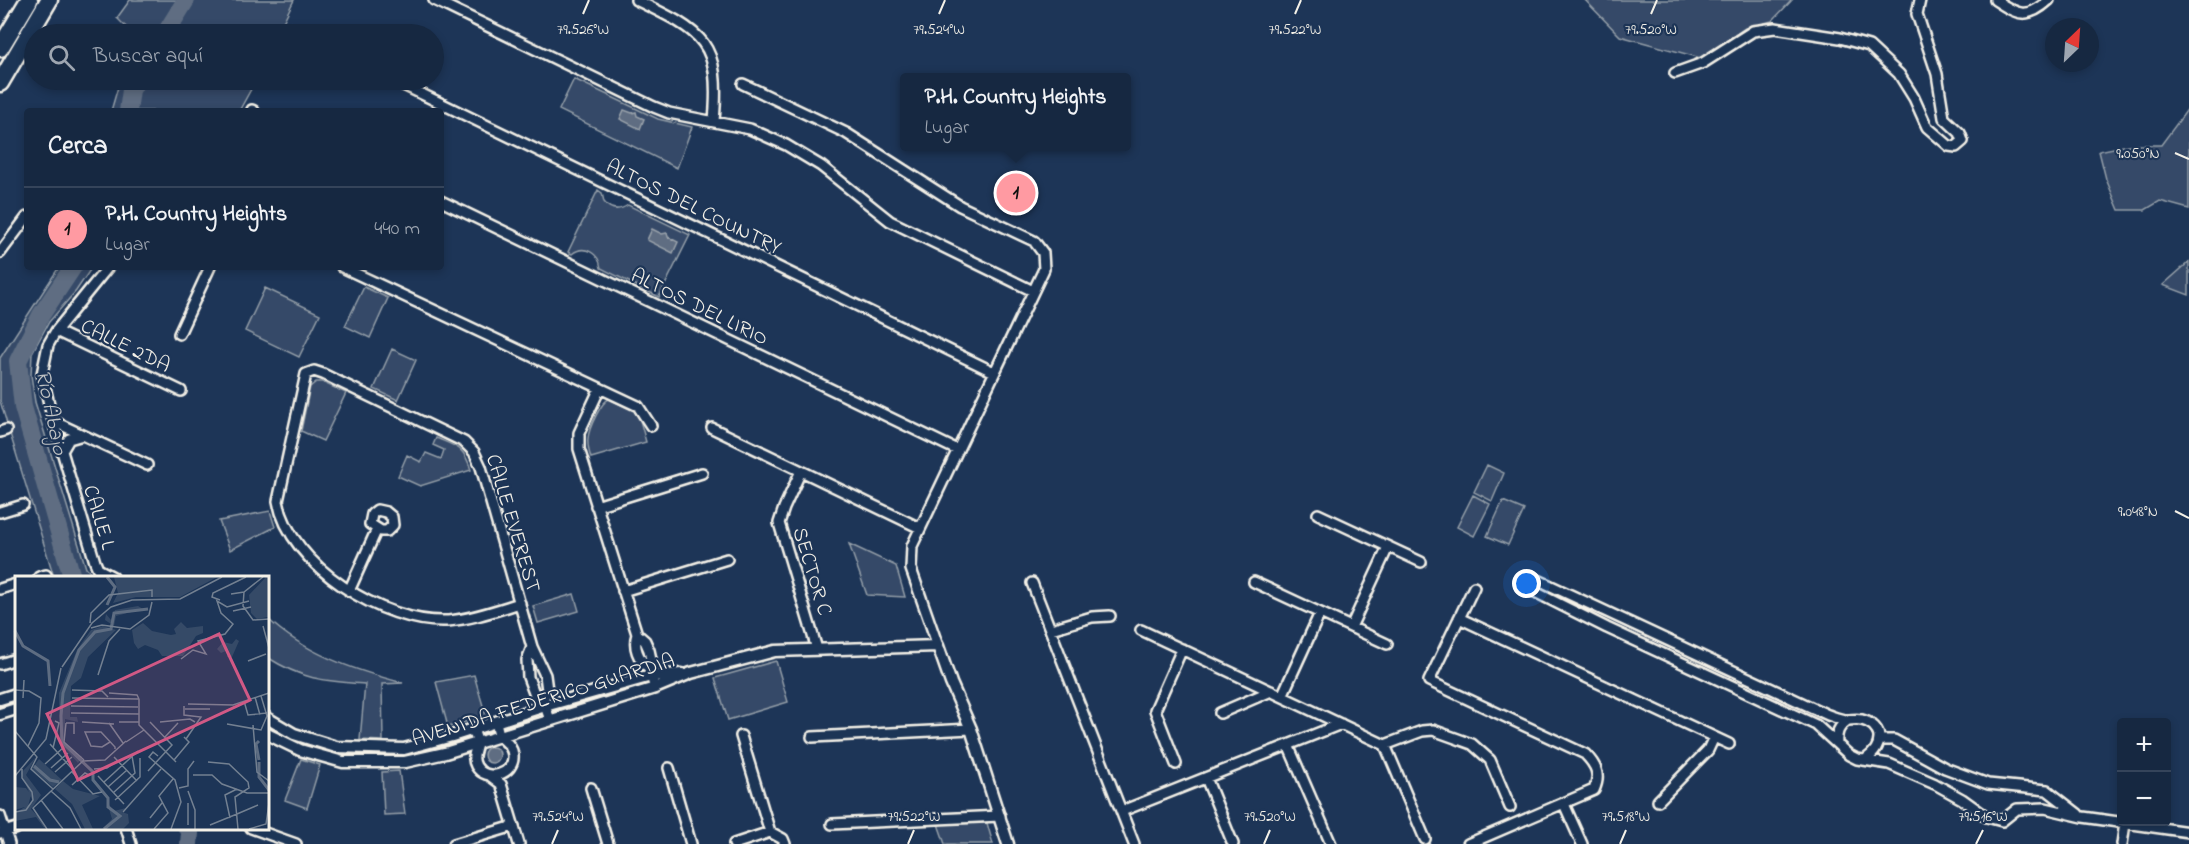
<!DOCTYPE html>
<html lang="es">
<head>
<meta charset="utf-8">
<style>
	:root { --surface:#162841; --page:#23344c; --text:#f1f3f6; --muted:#9ea6b1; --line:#35445a; --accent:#ff9aa2 }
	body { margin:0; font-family:"Indie Flower",sans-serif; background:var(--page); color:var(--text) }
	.controls { position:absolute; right:18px; bottom:18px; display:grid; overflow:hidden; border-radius:6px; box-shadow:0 3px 9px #0003 }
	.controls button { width:54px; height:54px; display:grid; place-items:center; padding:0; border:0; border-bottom:2px solid var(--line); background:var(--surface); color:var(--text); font:30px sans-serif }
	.compass { position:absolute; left:2045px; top:18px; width:54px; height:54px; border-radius:50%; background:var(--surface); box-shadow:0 3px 9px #0003; rotate:25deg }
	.you { position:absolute; left:1527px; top:584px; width:21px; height:21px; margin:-15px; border:4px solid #fff; border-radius:50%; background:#1a73e8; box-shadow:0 0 0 9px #1a73e833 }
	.badge { display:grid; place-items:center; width:39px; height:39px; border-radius:50%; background:var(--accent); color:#111; font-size:20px; font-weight:700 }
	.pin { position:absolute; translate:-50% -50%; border:3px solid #fff; box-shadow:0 2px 6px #0006 }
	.popup { position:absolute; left:900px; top:73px; width:231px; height:78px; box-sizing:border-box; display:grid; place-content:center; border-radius:6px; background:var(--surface); filter:drop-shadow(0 2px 4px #0005); font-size:20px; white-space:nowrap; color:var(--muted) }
	.popup b { font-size:22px; color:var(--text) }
	.popup::after { content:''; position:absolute; left:50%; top:100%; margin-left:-12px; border:12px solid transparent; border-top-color:var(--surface) }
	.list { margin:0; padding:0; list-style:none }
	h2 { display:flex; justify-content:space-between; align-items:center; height:78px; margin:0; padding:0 24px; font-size:26px }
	h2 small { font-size:20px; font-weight:400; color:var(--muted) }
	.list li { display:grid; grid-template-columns:39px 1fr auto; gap:18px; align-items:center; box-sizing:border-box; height:84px; padding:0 24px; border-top:2px solid var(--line) }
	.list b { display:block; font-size:22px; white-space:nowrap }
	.list p { margin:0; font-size:20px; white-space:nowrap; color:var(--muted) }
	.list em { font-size:20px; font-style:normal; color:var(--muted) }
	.icon { flex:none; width:33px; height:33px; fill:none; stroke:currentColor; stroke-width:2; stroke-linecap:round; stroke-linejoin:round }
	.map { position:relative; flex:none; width:2189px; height:844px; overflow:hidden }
	.search { position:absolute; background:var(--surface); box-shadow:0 3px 9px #0003; left:24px; top:24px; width:420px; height:66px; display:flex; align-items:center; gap:15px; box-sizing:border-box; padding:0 21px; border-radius:33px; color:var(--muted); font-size:22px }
	.panel { position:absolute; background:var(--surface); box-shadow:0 3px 9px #0003; left:24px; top:108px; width:420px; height:162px; border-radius:6px }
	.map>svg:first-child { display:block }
</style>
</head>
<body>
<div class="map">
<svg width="2189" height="844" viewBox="0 0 2189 844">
	<rect width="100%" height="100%" fill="#1d3557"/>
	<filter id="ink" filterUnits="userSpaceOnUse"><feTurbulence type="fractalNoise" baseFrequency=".0167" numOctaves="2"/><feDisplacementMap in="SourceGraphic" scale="12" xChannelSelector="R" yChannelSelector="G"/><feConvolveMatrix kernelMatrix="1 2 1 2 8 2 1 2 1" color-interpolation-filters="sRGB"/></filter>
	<g filter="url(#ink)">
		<path fill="#354a67" stroke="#949ea8" stroke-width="1.5" d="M 130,0 L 294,0 L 277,34 L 133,34 L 117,18 Z
			M 1585,0 L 1792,0 L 1772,21 L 1745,28 L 1701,58 L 1620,36 Z
			M 574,79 L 658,119 L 692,127 L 677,168 L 559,110 Z
			M 120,80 L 256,80 L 239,111 L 111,111 Z
			M 2189,107 L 2189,209 L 2160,201 L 2145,210 L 2119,210 L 2106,179 L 2099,151 L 2128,145 L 2161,145 Z
			M 598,190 L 602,193 L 604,202 C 611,211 619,211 628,205 L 690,235 L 659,297 L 601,268 C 599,253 584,244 572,254 L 568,252 Z
			M 2189,262 L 2189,295 L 2163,285 Z
			M 59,267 L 92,267 L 76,291 L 49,322 L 32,353 L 31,375 L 35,402 L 86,568 L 95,577 L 54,577 L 0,401 L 0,358 Z
			M 364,287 L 388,298 L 370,338 L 345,326 Z
			M 265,288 L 320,314 L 299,357 L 245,331 Z
			M 392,349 L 416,360 L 398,400 L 374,389 Z
			M 316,382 L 322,382 L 346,393 L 323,441 L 301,431 L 310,387 Z
			M 609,399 L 638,413 L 646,442 L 591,458 C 589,452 587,445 588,438 C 589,428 601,402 609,399 Z
			M 436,438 C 458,447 464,447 471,470 L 420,486 L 398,476 L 407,455 L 421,462 L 426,453 L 441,459 L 444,450 L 433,445 Z
			M 1487,465 L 1504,473 L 1492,501 L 1474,492 Z
			M 1473,495 L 1490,504 L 1474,536 L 1457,527 Z
			M 1503,501 L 1524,510 L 1508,545 L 1487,536 Z
			M 270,511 L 275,527 L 230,550 L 219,521 Z
			M 849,544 L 896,566 L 905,597 L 867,595 Z
			M 574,594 L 579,611 L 538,623 L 533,606 Z
			M 267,618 C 305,654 354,670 403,683 L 382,684 L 383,741 L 360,740 L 365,684 C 324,681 303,680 267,657 Z
			M 776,661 L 788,702 L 728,720 L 715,678 Z
			M 474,675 L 486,716 L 448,727 L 436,682 Z
			M 632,686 L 634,686 L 634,690 L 558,713 L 554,710 Z
			M 450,742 L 451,745 C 414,756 374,764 336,754 L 338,752 C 375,760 414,753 450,742 Z
			M 301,759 L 320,765 L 307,808 L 285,800 Z
			M 399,771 L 405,814 L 384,815 L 382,772 Z
			M 987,823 L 993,844 L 945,844 L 938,824 Z"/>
		<path fill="#5e6d82" stroke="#9aa2ab" stroke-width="1.5" d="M 624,110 L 632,113 L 636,112 L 637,116 L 644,119 L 640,129 L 620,119 Z
			M 652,229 L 662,234 L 667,233 L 668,237 L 678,242 L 673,253 L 647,240 Z
			M484 755a8 8 0 1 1 16 0a8 8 0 1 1-16 0Z"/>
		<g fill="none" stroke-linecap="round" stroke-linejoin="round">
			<path stroke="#5e6d82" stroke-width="18" d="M 165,34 L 186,0
				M 128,111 L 131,90 L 137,80
				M 72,577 L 23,407 L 18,361 L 41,315 L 73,267
				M 187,828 L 190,833 L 189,844"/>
			<g stroke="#f4f1e8" stroke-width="14">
				<path id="minor" d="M 434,0 L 654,107 L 669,113 L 750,129 L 786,145 L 821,166 L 890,221 L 1033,291
					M 636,0 C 704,33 721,41 714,121
					M 1995,0 C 2018,15 2027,20 2049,0
					M 288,28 L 300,34
					M 1675,73 L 1703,63 L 1753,31 L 1775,28 L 1840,38 L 1869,46 L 1899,74 L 1914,98 L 1927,127 L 1949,146 L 1956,147 L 1963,141 L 1960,133 L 1944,118 L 1937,74 L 1917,14 L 1920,0
					M 393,80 L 994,372
					M 743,84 L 846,133 L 960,206 L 1034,241 L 1043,253 L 1044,269 L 912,546 L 911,569 L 938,646
					M 252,110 L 254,111
					M 441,201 L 957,450
					M 0,253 L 27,217
					M 108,267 L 56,331 L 48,345 L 42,374 L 53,421 L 95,562 L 98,569 L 113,577
					M 342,267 L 638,406 L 651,426
					M 56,331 L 181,391
					M 179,334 L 210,267
					M 600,388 L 579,433 L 579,449 L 637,634 C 633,647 638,659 648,667
					M 53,421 L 147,465
					M 712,428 L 920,528
					M 0,432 L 6,430
					M 62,451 L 69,439 L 83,435
					M 801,471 L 784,508 L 779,523 L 817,649
					M 596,506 L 702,473
					M 377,510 L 386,512 L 392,517 L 393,525 L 387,531 L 381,531 L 370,524 L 372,514 Z
					M 0,512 L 23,505
					M 1318,514 L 1421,562
					M 39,577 L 46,575
					M 1254,582 L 1387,644
					M 1032,583 L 1134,844
					M 0,589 L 16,584
					M 349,591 L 377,529
					M 623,591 L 727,559
					M 520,603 C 497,610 472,619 448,621 C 383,624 290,566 278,501 L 306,374 L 314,371 L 323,374 L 464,442 L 474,452 L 481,467 L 532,647 L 545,675 L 547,690 L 543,700
					M 1459,618 L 1729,744
					M 1351,627 L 1388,547
					M 1051,629 L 1092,617 L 1110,616
					M 1141,630 L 1385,745 L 1425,839
					M 637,634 L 645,641 L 649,650 L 651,659 L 648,667 L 655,688
					M 532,647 L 527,660 L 528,677 L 534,693 L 543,700 L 550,720
					M 0,664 L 16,659
					M 1282,696 L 1320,613
					M 1220,713 L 1271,691
					M 473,729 C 474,733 477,739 477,743 C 476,751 471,757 476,766 C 486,783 515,775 513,755 C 512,745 505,742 500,736 C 498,732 497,726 496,722
					M 741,736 L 770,832
					M 812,737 L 971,729
					M 1880,740 L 1894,740 L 1945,768 L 1988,784 L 2047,790 L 2078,814
					M 1837,744 C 1836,733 1838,727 1848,720
					M 1288,745 L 1331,844
					M 1385,745 L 1422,731 L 1433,730 L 1472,744 L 1490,760 L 1510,807
					M 1866,759 C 1884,747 1884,726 1862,720 C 1856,719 1852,720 1847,720 C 1841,720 1834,717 1828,715 L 1532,577 L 1527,588 L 1607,628 L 1816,725 L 1849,755 L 1857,759 L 1889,764 L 1935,784 L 1962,799 L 1987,817 L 2002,821 L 2017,809 L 2045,808 L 2083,817 L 2189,832
					M 1176,764 L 1155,710 L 1182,649
					M 669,768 L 691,844
					M 489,775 L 501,784 L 519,844
					M 1206,778 L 1233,844
					M 591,788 L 608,844
					M 1658,801 L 1708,750 L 1714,737
					M 1564,804 L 1582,844
					M 1122,811 L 1341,724
					M 0,816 L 9,844
					M 832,824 L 1000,816
					M 126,828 L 131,844
					M 251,828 L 296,844
					M 0,833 L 17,828
					M 454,844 L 514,826
					M 734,844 L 770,832 L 783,839 L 785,844
					M 1468,844 L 1594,790 C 1601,775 1596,765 1585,754 L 1429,681 L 1474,587
					M 2122,844 L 2125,823"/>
			</g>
			<g stroke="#f4f1e8" stroke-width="15">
				<path id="tertiary" d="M 0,699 L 16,694
					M 0,714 L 16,709
					M 267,718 L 294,734 L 336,747 L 404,749 L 452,736 L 545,706 L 651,676 L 682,674
					M 267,734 L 300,750 L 343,762 L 405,762 L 445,753 L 655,688 L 691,673 L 775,651 L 938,646 L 951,683 L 971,729 L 1008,844"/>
			</g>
			<g stroke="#f4f1e8" stroke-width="21">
				<path id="motorway" d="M 0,48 L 29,0
					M 0,83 L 49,0"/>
			</g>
			<use href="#minor" stroke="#1d3557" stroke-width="9"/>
			<use href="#tertiary" stroke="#1d3557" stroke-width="10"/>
			<use href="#motorway" stroke="#1d3557" stroke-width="16"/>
		</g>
	</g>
	<path fill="none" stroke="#f4f1e8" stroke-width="2" d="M 583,14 L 589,0M 939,14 L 945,0M 1295,14 L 1301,0M 1651,14 L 1657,0M 2175,153 L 2189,159M 2175,511 L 2189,518M 552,844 L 558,830M 908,844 L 914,830M 1264,844 L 1270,830M 1620,844 L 1626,830M 1976,844 L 1983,830"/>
	<g text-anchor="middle" stroke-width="4.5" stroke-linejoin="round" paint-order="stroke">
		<g font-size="21" fill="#f4f1e8" stroke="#1d3557">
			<text transform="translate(694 206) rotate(26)" y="7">ALTOS DEL COUNTRY</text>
			<text transform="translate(700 306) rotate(26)" y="7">ALTOS DEL LIRIO</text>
			<text transform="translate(126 345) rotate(26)" y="7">CALLE 2DA</text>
			<text transform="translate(100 517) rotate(73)" y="7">CALLE L</text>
			<text transform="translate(514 523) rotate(73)" y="7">CALLE EVEREST</text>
			<text transform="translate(813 571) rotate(73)" y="7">SECTOR C</text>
			<text transform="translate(543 699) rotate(-17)" y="7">AVENIDA FEDERICO GUARDIA</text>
		</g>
		<g font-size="22" font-style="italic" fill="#c0c3c4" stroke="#1d3557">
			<text transform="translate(53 412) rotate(78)" y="8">Río Abajo</text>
		</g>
	</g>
	<g transform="translate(15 576)">
		<rect width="254" height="254" fill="#1d3557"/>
		<path d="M 99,1 L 202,1 L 165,21 L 121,21 L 98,27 L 103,17 ZM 251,1 L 253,1 L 253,41 L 242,43 L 236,37 L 234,19 ZM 123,30 L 128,33 L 101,40 L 99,50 L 90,44 L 91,38 L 96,44 L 100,34 ZM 166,46 L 172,52 L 188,50 L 188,57 L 181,60 L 168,80 L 147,80 L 143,74 L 130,69 L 123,73 L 119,67 L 117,54 L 128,47 L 137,55 L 156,59 L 161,58 L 159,53 ZM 88,50 L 101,54 L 73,81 L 66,102 L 56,110 L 55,141 L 62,141 L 63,146 L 50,143 L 50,168 L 60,179 L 67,180 L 63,187 L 45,167 L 44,117 L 62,74 L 76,54 ZM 221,63 L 224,65 L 217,81 L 212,81 L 213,74 L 206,77 L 202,73 L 208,66 L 217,68 ZM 21,181 L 11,199 L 26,219 L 16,233 L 27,245 L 30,253 L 21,241 L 0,245 L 0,237 L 18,226 L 6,197 ZM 24,183 L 47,204 L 38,211 L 17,193 ZM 48,205 L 58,213 L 85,220 L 67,229 L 78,253 L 70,253 L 57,228 L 40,213 ZM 0,211 L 11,212 L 16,219 L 13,230 L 0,234 ZM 92,226 L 99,235 L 111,232 L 107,236 L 113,238 L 114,247 L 108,253 L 87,253 L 97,243 Z" fill="#354a67"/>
		<path fill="none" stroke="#5e6d82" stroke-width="3" d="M 92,1 L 100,11 L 92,29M 97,48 L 99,37 L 133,33M 0,55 L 8,70 L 33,85 L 35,110M 244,165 L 241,168 L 244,184M 244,186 L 244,201 L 254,214M 19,190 L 35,204 L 44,206M 89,253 L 105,240 L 93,231 L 93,222 L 78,204 L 78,196 L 47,166 L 46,140 L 48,117 L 64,74 L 80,56 L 96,53 L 97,48"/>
		<path fill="none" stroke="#738091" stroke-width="1.5" d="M 229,16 L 228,30 L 238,44 L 254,43M 216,18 L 229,16 L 248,1M 205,24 L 197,21 L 198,17 L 231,1M 218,35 L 236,31M 75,47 L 76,37 L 94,19 L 137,14 L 137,21M 248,50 L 254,72M 76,52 L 87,49 L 115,53 L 134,39 L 137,26M 166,83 L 178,74 L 191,78 L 183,65 L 210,58 L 218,48 L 206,37 L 202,25 L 212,31 L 234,25M 233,85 L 251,78M 47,91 L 77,47 L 96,31 L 117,24 L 165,23 L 207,1M 83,99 L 94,65 L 105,53M 0,114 L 14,115 L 26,122 L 24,147 L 13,170M 57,114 L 87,115 L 93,121M 94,117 L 122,119 L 124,123M 240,121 L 245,139M 8,122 L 9,104M 57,122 L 124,123M 124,123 L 124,149 L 161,186M 229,125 L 233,139 L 252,137M 173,128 L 218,129 L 254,117M 56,130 L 123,131M 169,130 L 169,139 L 186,141 L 171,163M 170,133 L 195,133M 56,137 L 124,138M 67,146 L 99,148M 104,146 L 124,146M 145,146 L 175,143 L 180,146M 51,147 L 49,166 L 69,184M 51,147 L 59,147 L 59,158M 94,147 L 108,167M 212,148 L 246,154 L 252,140 L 246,120M 238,149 L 242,196 L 254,205M 0,155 L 22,181 L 16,193 L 38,213M 150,161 L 163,147M 95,166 L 87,171 L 76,170 L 70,156 L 86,156 L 100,171 L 100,173M 111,166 L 129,154M 35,168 L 58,194M 38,172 L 44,147 L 40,145M 143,180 L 138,176 L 134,181 L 160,204 L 166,226 L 156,253M 99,181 L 122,205M 159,184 L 174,166 L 169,161M 193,186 L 214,188 L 233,206 L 234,212 L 220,221 L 223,253M 30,188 L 49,171M 36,192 L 53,177M 79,193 L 92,192 L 103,184M 133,195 L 157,169 L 135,146M 40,196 L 57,181M 57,196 L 78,218 L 87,216M 178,199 L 197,199 L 207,208 L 232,217 L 254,217M 0,200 L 31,163 L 46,92M 83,200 L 109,228M 89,206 L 123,175M 57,209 L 70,197 L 74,199M 93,211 L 112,194M 164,212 L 173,210 L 173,193 L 179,185M 36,215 L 55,232 L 66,253M 173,215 L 180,234 L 180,253M 98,217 L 120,197 L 117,180M 26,224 L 48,253M 100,224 L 125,201 L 125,182M 0,236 L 11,234 L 18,224 L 17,216 L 7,202 L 7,193M 108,236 L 146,193M 222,238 L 243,229M 135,242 L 147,227M 215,242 L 210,219 L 222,213M 173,249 L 173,227M 195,249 L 222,238M 32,253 L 18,232 L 68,185 L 90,184 L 111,165M 139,253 L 153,237 L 144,220 L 158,203M 234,253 L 251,248 L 254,227"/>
		<path fill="#d15985" fill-opacity="0.15" stroke="#d15985" stroke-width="3" d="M 204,58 L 235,124 L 63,204 L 32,138 Z"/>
		<rect width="254" height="254" fill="none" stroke="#f4f1e8" stroke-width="3"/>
	</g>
	<g font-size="15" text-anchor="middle" fill="#f4f1e8" stroke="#1d3557" stroke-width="4.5" stroke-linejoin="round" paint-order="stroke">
		<text x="583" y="34">79.526°W</text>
		<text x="939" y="34">79.524°W</text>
		<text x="1295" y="34">79.522°W</text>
		<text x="1651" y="34">79.520°W</text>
		<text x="2138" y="158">9.050°N</text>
		<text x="2138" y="516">9.048°N</text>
		<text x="558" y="821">79.524°W</text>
		<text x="914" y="821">79.522°W</text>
		<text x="1270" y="821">79.520°W</text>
		<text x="1626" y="821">79.518°W</text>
		<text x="1983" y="821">79.516°W</text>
	</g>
</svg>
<div class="controls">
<button>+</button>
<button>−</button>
</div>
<svg class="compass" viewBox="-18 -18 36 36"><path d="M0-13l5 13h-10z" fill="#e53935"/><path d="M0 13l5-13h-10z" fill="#9ea6b1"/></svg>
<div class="you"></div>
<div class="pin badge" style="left:1016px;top:193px">1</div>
<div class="popup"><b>P.H. Country Heights</b>Lugar</div>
<div class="search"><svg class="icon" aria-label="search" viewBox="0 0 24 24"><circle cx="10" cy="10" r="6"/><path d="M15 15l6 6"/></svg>Buscar aquí</div>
<section class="panel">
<h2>Cerca<small></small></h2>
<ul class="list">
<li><span class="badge">1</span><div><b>P.H. Country Heights</b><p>Lugar</p></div><em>440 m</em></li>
</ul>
</section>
</div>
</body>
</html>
